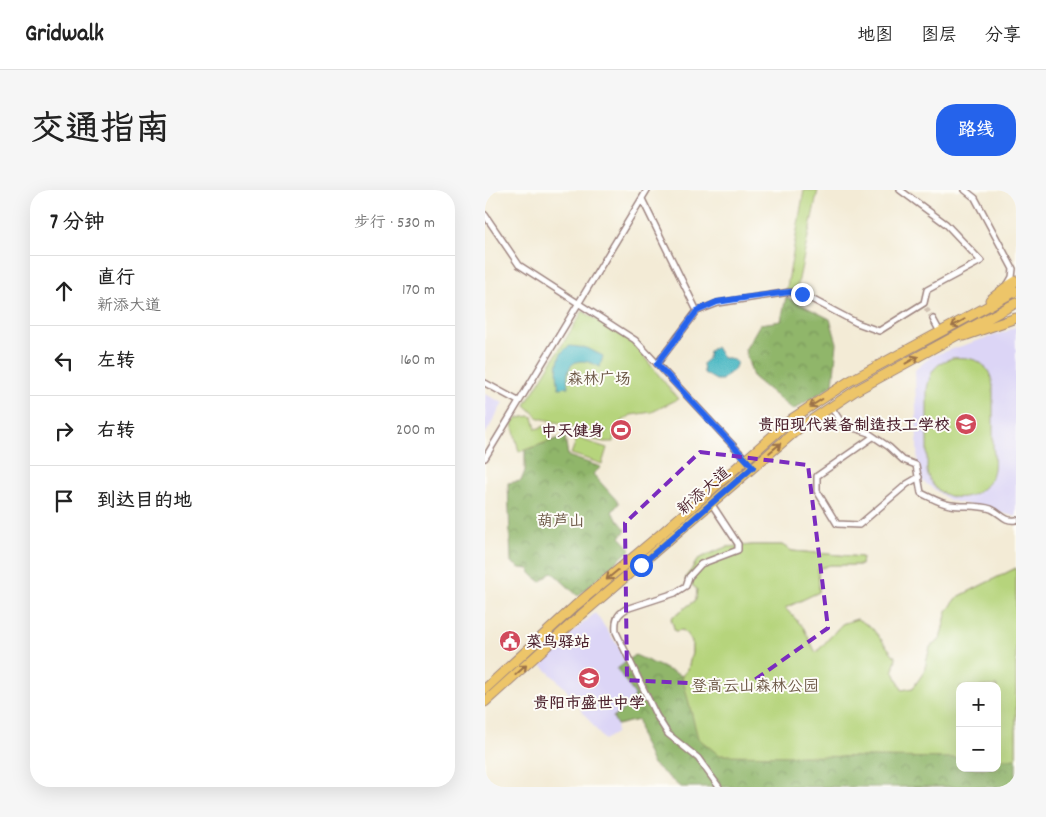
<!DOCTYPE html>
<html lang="zh">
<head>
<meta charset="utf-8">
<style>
	:root { --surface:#fff; --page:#f6f6f6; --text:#222; --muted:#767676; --line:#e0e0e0; --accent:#2563eb }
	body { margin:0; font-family:Dekko,"LXGW WenKai TC",sans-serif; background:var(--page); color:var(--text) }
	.controls { position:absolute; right:15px; bottom:15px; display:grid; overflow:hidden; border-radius:10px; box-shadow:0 5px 20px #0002 }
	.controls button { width:45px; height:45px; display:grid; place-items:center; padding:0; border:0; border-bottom:1px solid var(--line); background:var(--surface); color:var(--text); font:25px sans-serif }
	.stop { position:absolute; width:15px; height:15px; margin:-11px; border:4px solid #2563eb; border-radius:50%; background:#fff }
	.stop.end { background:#2563eb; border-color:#fff; box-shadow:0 1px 5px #0008 }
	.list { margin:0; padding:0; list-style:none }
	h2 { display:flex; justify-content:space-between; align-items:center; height:65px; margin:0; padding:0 20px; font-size:21px }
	h2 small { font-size:16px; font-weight:400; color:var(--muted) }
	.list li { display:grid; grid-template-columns:32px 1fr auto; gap:15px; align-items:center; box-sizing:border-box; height:70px; padding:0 20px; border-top:1px solid var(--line) }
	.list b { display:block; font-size:19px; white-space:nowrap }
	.list p { margin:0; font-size:16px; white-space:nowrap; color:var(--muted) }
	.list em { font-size:16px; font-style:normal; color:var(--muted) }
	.icon { flex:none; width:28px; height:28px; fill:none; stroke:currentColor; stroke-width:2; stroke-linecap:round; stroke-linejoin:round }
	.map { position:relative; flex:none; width:531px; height:597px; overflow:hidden; border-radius:20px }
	header { display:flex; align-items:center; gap:30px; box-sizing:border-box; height:70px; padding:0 25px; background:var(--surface); border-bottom:1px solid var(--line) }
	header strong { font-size:24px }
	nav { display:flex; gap:28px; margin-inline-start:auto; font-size:18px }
	.intro { display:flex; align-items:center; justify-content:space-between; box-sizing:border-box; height:120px; padding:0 30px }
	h1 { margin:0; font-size:35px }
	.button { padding:12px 22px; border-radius:20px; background:var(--accent); color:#fff; font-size:18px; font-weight:700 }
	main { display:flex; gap:30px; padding:0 30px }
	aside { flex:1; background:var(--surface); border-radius:20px; box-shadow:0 5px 20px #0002 }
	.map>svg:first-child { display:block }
</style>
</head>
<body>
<header>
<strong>Gridwalk</strong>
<nav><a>地图</a><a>图层</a><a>分享</a></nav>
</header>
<div class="intro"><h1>交通指南</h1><a class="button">路线</a></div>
<main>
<aside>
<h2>7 分钟<small>步行 · 530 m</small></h2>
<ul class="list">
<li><svg class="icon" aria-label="ahead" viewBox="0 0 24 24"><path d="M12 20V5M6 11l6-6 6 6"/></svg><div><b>直行</b><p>新添大道</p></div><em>170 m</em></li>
<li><svg class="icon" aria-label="left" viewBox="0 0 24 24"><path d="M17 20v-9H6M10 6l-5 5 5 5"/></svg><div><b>左转</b></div><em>160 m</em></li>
<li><svg class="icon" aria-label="right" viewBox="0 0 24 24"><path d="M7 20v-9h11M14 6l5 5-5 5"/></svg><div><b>右转</b></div><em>200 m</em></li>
<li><svg class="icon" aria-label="arrive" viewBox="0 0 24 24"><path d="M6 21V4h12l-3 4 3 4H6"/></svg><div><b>到达目的地</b></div></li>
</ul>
</aside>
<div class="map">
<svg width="531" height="597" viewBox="0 0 531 597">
	<defs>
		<pattern id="forest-crowns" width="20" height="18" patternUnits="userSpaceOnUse" patternTransform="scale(1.25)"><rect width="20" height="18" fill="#90b66b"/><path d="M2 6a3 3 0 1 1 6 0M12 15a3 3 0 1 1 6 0" fill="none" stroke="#789358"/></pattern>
	</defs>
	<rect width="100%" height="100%" fill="#fdfcf7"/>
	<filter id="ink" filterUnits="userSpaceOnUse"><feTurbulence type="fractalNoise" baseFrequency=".02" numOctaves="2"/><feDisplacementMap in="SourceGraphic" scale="10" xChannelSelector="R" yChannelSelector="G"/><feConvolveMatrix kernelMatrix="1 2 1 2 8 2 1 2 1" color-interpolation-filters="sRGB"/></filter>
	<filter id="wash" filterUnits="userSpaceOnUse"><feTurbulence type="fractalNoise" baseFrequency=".0096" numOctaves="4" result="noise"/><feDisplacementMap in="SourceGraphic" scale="20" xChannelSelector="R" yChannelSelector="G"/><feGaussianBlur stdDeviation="1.12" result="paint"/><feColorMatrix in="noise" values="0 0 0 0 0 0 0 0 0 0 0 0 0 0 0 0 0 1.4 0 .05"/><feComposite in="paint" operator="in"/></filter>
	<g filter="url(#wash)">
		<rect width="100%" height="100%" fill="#f3ebd6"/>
		<path fill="#dcd5f6" d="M 531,136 L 531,326 L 528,326 L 464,310 L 433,288 L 430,180 L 446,166 L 522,141 Z
			M 0,204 L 18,213 L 0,245 Z
			M 110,423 L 143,470 L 132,479 L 150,505 L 146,514 L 128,527 L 132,535 L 131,543 L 119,550 L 79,497 L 53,472 Z"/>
		<path fill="url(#forest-crowns)" stroke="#6d6a4b" fill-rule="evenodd" d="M 301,107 L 345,129 L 352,153 L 348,195 L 308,220 L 268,187 L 260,160 L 275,134 L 296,131 Z
			M 80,246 L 83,266 L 116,277 L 108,284 L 134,313 L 127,322 L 141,340 L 135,347 L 146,359 L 93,406 L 67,382 L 56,392 L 48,386 L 44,379 L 35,378 L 26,372 L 23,293 L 36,291 L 40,281 L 40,260 Z
			M 268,355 L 297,355 L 307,361 L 377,367 L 376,375 L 345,375 L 333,379 L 334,402 L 300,418 L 318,437 L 331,463 L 357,434 L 372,429 L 386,437 L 411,468 L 408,480 L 417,500 L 428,498 L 439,482 L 445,457 L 455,450 L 462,421 L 473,407 L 531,378 L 531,597 L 195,597 L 167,573 L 156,547 L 153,530 L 132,535 L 128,527 L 146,514 L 150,505 L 132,479 L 150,465 L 197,486 L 203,479 L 207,463 L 207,451 L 198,440 L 190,441 L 186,428 L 211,410 L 212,399 L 200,390 L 213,369 L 241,357 ZM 475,496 L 512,496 L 512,578 L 475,578 Z"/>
		<path fill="#b6d47b" stroke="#807a53" d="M 319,0 L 333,0 L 311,103 L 301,103 Z
			M 98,121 L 147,152 L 193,209 L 167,222 L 146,225 L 135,233 L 129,241 L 128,252 L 119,252 L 109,250 L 93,243 L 86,236 L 54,228 L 40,215 Z
			M 467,168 C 489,166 505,172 508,197 C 508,217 508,236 508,256 C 509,263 510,272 509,279 C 506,299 483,312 464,306 C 452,302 445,294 442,282 L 442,199 C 446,180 449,175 467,168 Z
			M 44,226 L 48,227 L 51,239 L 60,236 L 65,251 L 34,262 L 27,233 L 33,228 Z
			M 92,248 L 122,258 L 117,274 L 86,264 Z
			M 268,355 L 297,355 L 307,361 L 377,367 L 376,375 L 345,375 L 333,379 L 334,402 L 300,418 L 318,437 L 331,463 L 357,434 L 372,429 L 386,437 L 411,468 L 408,480 L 417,500 L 428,498 L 439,482 L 445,457 L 455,450 L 462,421 L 473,407 L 531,378 L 531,569 L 512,569 L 512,496 L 475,496 L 475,568 L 234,565 L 213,548 L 197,486 L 203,479 L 207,463 L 207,451 L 198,440 L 190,441 L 186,428 L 211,410 L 212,399 L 200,390 L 213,369 L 241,357 Z"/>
		<path fill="#49b7c2" stroke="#4a6b76" d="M 85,156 L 102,158 L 118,166 L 115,177 C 94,165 79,171 83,197 L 74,198 C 71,184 70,162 85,156 Z
			M 231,157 L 238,168 L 244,168 L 252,172 L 249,180 L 242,185 L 237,190 L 231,190 L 219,183 L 218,173 L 223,169 L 224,161 Z"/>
	</g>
	<g filter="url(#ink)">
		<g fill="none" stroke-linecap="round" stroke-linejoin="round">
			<path stroke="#d1c2b4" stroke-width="5" stroke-dasharray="5 2.5" stroke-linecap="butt" d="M 441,118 L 448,129"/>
			<g stroke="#9e8580" stroke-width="8">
				<path id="street" d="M 480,0 L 490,8 L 528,79 L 527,87 L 523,94
					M 157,9 L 212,121 L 172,174
					M 0,25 L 34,75 L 150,150 L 268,277
					M 212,121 L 233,113 L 305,102 L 317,104 L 372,133 L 394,141 L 439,113 L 442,100 L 496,71 L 461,34 L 415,0
					M 448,129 L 455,142
					M 0,193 L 33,211
					M 346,217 L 358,235 L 382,242 L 404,257 L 418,270 L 431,275 L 436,303 C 445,307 456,314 466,315 C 479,317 493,315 506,319 C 516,323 519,332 531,330
					M 388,247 L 332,286 L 332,301 L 352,334 L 374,335 L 422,294 L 434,287
					M 0,268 L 162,0
					M 226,313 L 253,354 L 253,360 L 216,374 L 204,387 L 201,396 L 190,403 L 141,419 C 131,425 130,431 131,442 L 171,525 L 183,544 L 213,568 L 234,597"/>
			</g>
			<g stroke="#9e8580" stroke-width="11">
				<path id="primary" d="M 505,110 L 520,98 L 531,91
					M 479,146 L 531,128
					M 0,499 L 90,416 L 176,344 L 308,228 L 363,192 L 531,101
					M 0,512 L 96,425 L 313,239 L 370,201 L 531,113"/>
			</g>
			<use href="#street" stroke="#fff" stroke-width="5"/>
			<use href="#primary" stroke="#edc569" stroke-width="9"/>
		</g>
		<defs><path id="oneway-shaft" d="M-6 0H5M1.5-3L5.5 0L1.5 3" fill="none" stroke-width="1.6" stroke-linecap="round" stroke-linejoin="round" transform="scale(1.25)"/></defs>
		<g stroke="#9c724a">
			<use href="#oneway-shaft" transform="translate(473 133) rotate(151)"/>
			<use href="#oneway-shaft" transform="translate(427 170) rotate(-29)"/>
			<use href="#oneway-shaft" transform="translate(331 213) rotate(148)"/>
			<use href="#oneway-shaft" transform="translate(290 258) rotate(-40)"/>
			<use href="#oneway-shaft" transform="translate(127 385) rotate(140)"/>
			<use href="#oneway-shaft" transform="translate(36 480) rotate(-42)"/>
		</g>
	</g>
	<g fill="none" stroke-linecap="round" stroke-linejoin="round" filter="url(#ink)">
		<path stroke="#2563eb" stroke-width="6" d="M 156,375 L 268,277 L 172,174 L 212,121 L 232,112 L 258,108 L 305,102 L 317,104"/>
	</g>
	<path fill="none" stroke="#7b2cbf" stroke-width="4" stroke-dasharray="10 6" stroke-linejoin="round" d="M 215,262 L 323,275 L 343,438 L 261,496 L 142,490 L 140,333 Z"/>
	<defs>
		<g id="school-disc" transform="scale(1.125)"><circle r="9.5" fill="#d1495b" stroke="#fdfcf7"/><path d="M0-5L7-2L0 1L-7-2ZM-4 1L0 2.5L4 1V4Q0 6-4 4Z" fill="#fff"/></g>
		<g id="stadium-disc" transform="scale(1.125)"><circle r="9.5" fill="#d1495b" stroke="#fdfcf7"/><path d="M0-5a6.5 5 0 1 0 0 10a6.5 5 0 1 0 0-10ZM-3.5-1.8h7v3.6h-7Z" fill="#fff"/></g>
		<g id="civic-disc" transform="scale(1.125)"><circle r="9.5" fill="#d1495b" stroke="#fdfcf7"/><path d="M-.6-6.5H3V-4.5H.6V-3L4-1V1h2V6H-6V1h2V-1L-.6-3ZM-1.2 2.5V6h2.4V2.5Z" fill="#fff"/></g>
	</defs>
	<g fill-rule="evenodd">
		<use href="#school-disc" x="481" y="234"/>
		<use href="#stadium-disc" x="136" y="240"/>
		<use href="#civic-disc" x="25" y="451"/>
		<use href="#school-disc" x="104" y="488"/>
	</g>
	<g text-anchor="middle" stroke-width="4" stroke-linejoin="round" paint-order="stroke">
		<g font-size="16" fill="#6a5543" stroke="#fdfcf7">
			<text x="114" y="194">森林广场</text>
			<text x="76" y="336">葫芦山</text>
			<text x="270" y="501">登高云山森林公园</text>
		</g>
		<g font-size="16" font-weight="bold" fill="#4a1f2b" stroke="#fdfcf7" text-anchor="end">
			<text x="465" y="240">贵阳现代装备制造技工学校</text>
			<text x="120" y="246">中天健身</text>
			<text x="41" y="457" text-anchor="start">菜鸟驿站</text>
			<text x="104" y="518" text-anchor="middle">贵阳市盛世中学</text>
		</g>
		<g font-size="16" fill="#4a1f2b" stroke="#fdfcf7">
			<text transform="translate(218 300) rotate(-41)" y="6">新添大道</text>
		</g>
	</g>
</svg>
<div class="controls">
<button>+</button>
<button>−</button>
</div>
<div class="stop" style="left:156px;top:375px"></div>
<div class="stop end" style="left:317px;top:104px"></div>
</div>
</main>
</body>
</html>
